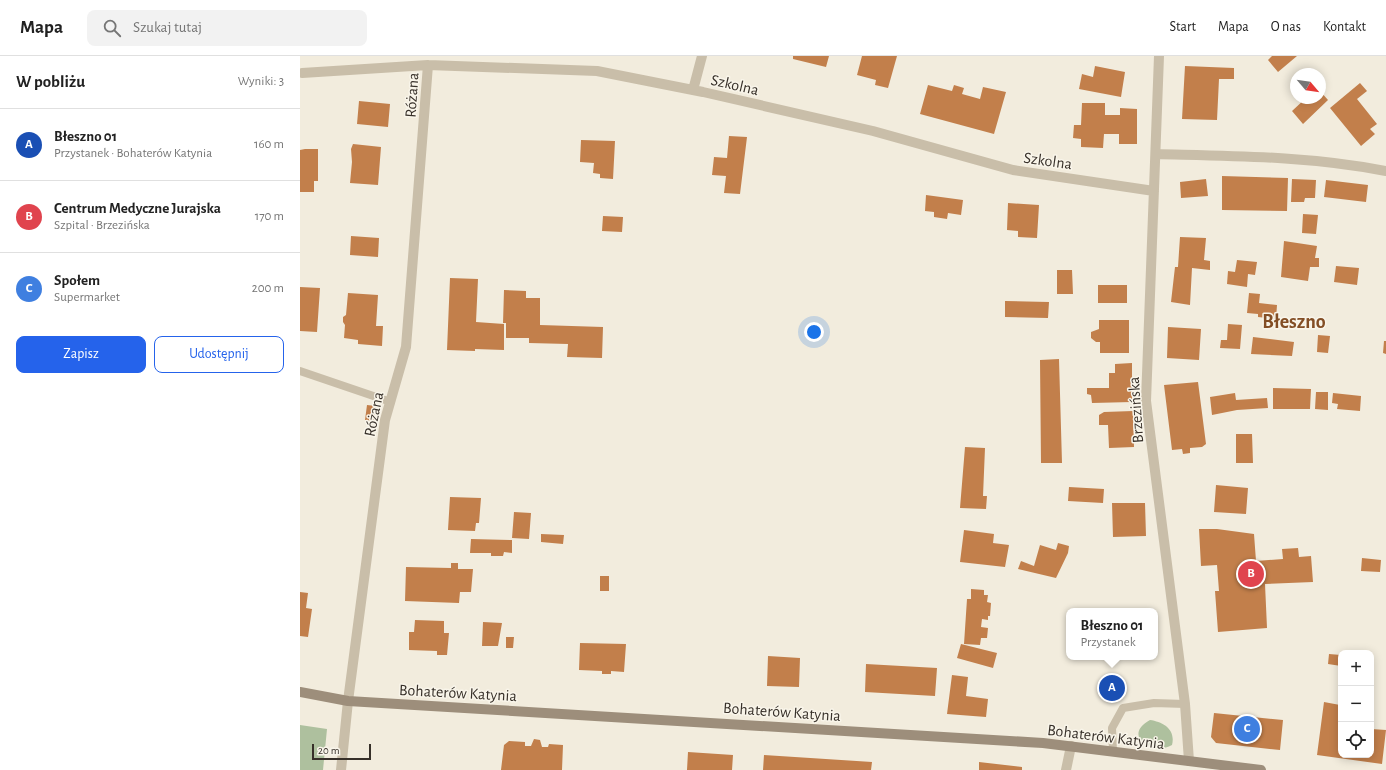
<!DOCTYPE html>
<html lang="pl">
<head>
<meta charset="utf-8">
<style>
	:root { --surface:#fff; --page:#f2f2f2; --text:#222; --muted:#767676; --line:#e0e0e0; --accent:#2563eb }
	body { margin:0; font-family:"Alegreya Sans",sans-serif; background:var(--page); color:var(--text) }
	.controls { position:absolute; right:12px; bottom:12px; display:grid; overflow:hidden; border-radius:8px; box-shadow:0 2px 10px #0003 }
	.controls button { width:36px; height:36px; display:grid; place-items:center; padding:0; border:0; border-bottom:1px solid var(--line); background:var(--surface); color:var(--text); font:20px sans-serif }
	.compass { position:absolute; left:990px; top:12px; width:36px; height:36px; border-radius:50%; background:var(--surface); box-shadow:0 2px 10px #0003; rotate:119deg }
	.scale { position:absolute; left:12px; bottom:10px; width:59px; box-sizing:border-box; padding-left:4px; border:2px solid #373029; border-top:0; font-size:11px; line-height:14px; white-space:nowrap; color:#373029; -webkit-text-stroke:3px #f9f5ea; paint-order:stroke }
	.you { position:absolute; left:514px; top:276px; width:14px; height:14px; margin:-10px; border:3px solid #fff; border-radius:50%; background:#1a73e8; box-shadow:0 0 0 6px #1a73e833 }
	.badge { display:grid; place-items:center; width:26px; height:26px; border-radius:50%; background:var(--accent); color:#fff; font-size:13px; font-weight:700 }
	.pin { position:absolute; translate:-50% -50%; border:2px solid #fff; box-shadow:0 1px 4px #0006 }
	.popup { position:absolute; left:766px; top:552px; width:92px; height:52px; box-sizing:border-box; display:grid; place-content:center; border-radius:8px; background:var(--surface); filter:drop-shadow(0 1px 3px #0005); font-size:13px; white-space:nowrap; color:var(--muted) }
	.popup b { font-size:15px; color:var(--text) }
	.popup::after { content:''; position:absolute; left:50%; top:100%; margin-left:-8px; border:8px solid transparent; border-top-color:var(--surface) }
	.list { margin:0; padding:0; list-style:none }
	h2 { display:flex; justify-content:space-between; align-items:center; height:52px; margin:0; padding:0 16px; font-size:17px }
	h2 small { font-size:13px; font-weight:400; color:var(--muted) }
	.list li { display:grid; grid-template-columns:26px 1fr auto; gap:12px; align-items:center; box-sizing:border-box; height:72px; padding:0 16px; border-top:1px solid var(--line) }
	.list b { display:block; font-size:15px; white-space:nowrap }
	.list p { margin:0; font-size:13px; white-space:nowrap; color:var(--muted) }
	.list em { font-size:13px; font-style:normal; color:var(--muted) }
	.actions { display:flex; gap:8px; padding:12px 16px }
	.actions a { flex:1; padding:9px 0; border:1px solid var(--accent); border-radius:8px; text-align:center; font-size:14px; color:var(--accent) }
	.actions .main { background:var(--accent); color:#fff }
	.icon { flex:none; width:22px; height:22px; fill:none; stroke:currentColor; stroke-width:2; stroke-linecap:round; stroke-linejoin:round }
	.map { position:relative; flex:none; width:1086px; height:714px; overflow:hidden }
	header { display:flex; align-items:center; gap:24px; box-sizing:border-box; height:56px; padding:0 20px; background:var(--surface); border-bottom:1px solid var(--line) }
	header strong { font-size:19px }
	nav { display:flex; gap:22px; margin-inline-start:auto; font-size:14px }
	.search { width:280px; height:36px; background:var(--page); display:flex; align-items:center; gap:10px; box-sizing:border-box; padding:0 14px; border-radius:8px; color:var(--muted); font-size:15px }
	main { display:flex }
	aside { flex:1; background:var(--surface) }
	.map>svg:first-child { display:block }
</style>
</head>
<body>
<header>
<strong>Mapa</strong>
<div class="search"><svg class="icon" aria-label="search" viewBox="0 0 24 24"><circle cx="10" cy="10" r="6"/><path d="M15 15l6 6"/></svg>Szukaj tutaj</div>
<nav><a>Start</a><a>Mapa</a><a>O nas</a><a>Kontakt</a></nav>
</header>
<main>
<aside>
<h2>W pobliżu<small>Wyniki: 3</small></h2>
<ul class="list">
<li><span class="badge" style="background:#1a4fb4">A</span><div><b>Błeszno 01</b><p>Przystanek · Bohaterów Katynia</p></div><em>160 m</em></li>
<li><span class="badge" style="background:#e0444e">B</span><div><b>Centrum Medyczne Jurajska</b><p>Szpital · Brzezińska</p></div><em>170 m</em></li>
<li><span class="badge" style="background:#3f7fe0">C</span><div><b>Społem</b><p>Supermarket</p></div><em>200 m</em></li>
</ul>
<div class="actions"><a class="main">Zapisz</a><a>Udostępnij</a></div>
</aside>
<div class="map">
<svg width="1086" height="714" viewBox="0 0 1086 714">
	<rect width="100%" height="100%" fill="#f2ecdd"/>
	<path fill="#aec09e" d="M 850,664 C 863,666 876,673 872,689 C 856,699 820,681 850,664 Z
		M 0,669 L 27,673 L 23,714 L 0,714 Z"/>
	<path fill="#c27f4b" d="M 493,0 L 529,0 L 526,11 L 493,3 Z
		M 562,0 L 597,0 L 588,32 L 575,29 L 576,24 L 557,19 Z
		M 972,0 L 997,0 L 978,16 L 968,4 Z
		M 795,10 L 825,16 L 821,41 L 779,33 L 782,18 L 793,21 Z
		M 885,10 L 934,12 L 934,23 L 919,23 L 917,64 L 882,63 Z
		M 1060,27 L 1067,35 L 1057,43 L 1077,68 L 1070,73 L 1075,78 L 1061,90 L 1030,52 Z
		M 628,29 L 652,35 L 654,29 L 664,32 L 662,38 L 680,43 L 683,31 L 706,36 L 694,78 L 620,58 Z
		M 1020,35 L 1028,44 L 1003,68 L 992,55 L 1006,42 L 1020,42 Z
		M 59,45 L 90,48 L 88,71 L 57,68 Z
		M 782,47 L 805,47 L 805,59 L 820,59 L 820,52 L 837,53 L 837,88 L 819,88 L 819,78 L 804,78 L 803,92 L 781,91 L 781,83 L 773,82 L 774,69 L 781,69 Z
		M 429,80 L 447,81 L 440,138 L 424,137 L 426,120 L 412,119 L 414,101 L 427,102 Z
		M 281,84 L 315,85 L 313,123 L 300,122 L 300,118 L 293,117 L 294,107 L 280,106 Z
		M 53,88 L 81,91 L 78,129 L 50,127 L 52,106 L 51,93 Z
		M 5,93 L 18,93 L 18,125 L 14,125 L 14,136 L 0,136 L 0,94 Z
		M 922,120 L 988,122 L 987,155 L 922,154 Z
		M 906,123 L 908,140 L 881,142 L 880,126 Z
		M 992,123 L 1016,124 L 1015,142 L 1005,142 L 1004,146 L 991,146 Z
		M 1026,124 L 1068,129 L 1066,146 L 1024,141 Z
		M 626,139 L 663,144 L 661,159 L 648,157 L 647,163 L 634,161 L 634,156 L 625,155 Z
		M 708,147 L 739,149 L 737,182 L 718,181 L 718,175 L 707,174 Z
		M 1003,158 L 1018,159 L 1016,178 L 1002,177 Z
		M 303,160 L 323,161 L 322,176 L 302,175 Z
		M 51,180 L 79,182 L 78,201 L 50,199 Z
		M 880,181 L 906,182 L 904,204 L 910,205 L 910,214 L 892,212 L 890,249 L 871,246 L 875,211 L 878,211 Z
		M 984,185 L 1017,190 L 1015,202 L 1019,202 L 1019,211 L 1010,211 L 1008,225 L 981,221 Z
		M 937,204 L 957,206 L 955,219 L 948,218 L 947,231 L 927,228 L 928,215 L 935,216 Z
		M 1036,210 L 1059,212 L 1057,229 L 1034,226 Z
		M 757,214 L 772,214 L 773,238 L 757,238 Z
		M 150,222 L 178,223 L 176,266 L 204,268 L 204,294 L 175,293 L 175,295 L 147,294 Z
		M 798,229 L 827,229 L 827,247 L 798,247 Z
		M 0,231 L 20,232 L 17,276 L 0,275 Z
		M 204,234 L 226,235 L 226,242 L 240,242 L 240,269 L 303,271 L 302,302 L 267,301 L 268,288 L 229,287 L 229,282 L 206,282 L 206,267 L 203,267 Z
		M 48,237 L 78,239 L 76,270 L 83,270 L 82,290 L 58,288 L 58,284 L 44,282 L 45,269 L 43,266 L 43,261 L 46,259 Z
		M 949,237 L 960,238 L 959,247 L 977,249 L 976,263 L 958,261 L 958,258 L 947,257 Z
		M 705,245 L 749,246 L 748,262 L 705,261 Z
		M 799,264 L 829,264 L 829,297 L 800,297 L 800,286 L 796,286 L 791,282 L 791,276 L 799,273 Z
		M 928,268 L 942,269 L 940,293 L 920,292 L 921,284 L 927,284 Z
		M 868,271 L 901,273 L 899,304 L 867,302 Z
		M 1018,279 L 1030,280 L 1028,297 L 1017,296 Z
		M 953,281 L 994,286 L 992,300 L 951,298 Z
		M 1084,285 L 1086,285 L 1086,298 L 1083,297 Z
		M 759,303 L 762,407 L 741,407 L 740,304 Z
		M 832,307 L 832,346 L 792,347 L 791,339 L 787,338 L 787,332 L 809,332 L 809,317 L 815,317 L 815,308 Z
		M 898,326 L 906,388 L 902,391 L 890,392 L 890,397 L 883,398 L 882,393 L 872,394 L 864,329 Z
		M 973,332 L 1011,333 L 1010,353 L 973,353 Z
		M 1016,336 L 1028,336 L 1028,354 L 1015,353 Z
		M 935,337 L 936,344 L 967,342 L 968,352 L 937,354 L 912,359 L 910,341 Z
		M 1033,337 L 1061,340 L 1060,355 L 1037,353 L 1038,348 L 1032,347 Z
		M 67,349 L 76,350 L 74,365 L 65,364 Z
		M 833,355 L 834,391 L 809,392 L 808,369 L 799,369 L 799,359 L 804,356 Z
		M 936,378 L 952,378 L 953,407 L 936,407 Z
		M 665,391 L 685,392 L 683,440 L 687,440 L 686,453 L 660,452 Z
		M 916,429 L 948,432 L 946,458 L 914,456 Z
		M 769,431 L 804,433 L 803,447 L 768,445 Z
		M 150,441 L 181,442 L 179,467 L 176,467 L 175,475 L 148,474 Z
		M 812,447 L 845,447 L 846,480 L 813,481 Z
		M 214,456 L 231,457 L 229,483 L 212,482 Z
		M 899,473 L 917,473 L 954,478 L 956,505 L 983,503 L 982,493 L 998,492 L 999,501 L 1011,500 L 1013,526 L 965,528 L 967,572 L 918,576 L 915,535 L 919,535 L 917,509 L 901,510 Z
		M 664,474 L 694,478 L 693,487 L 709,489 L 705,511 L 660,506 Z
		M 241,478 L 264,479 L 263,488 L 241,486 Z
		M 171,483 L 212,484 L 212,497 L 204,496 L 203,500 L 191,500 L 191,497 L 170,497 Z
		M 758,487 L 769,490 L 768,497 L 756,522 L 718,513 L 721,505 L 734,510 L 740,489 L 756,494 Z
		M 1062,502 L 1081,504 L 1080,516 L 1061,515 Z
		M 151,507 L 158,507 L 158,513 L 173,513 L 171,536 L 160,536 L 159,547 L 105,545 L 106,511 L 151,512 Z
		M 300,520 L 309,520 L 309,535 L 300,535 Z
		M 671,533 L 684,534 L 684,539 L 688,539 L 687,546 L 691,547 L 690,560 L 688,560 L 688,564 L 682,563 L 681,571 L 688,572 L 687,582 L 681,582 L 680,589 L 664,588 L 667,543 L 671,543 Z
		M 0,536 L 8,537 L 6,552 L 12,553 L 8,581 L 0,580 Z
		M 115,564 L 144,565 L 144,577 L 149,577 L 147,599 L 137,599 L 137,595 L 109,594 L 109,576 L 114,576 Z
		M 183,566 L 202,567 L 198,590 L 182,590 Z
		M 206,581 L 214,581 L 213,592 L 206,592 Z
		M 280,587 L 326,588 L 324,616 L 311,615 L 311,618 L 302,618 L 302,615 L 279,614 Z
		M 661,588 L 697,597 L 693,612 L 657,602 Z
		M 1029,598 L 1041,599 L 1041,610 L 1028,608 Z
		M 468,600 L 500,602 L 499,631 L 467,630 Z
		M 566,608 L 637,612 L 635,640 L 565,636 Z
		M 652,619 L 668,621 L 666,640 L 688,643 L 686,661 L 647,658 Z
		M 1024,646 L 1040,649 L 1041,699 L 1071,699 L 1071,673 L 1086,674 L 1082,708 L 1017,699 Z
		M 914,657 L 983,664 L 980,694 L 916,687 L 911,681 Z
		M 234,683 L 240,684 L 242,691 L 248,691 L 249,688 L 263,689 L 262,714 L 201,714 L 204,689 L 209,685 L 225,686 L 225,690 L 231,690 Z
		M 388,696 L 433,699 L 432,714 L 387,714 Z
		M 464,699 L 572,706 L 571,714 L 463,714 Z
		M 679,706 L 722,711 L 722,714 L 679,714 Z"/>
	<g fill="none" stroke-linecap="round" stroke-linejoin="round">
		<path stroke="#c9bea9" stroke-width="8" d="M 0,315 L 91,346
			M 813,695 L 812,672 L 823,652 L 854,647 L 885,648"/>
		<path stroke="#c9bea9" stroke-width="10" d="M 859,0 L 846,345 L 885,648 L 889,705
			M 2,17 L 128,9 L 297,15 L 403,36 L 573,75 L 713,114 L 854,135
			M 393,34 L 402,0
			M 856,98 C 933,100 1010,100 1086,115
			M 41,714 L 48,645 L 85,364 L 106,291 L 128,9
			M 766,714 L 771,690"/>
		<path stroke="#9d8e7b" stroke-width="10" d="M 0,636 L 48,645 L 743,687 L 961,714"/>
	</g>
	<g text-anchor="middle" stroke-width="3" stroke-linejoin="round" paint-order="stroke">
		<g font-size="16" fill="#373029" stroke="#f9f5ea">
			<text transform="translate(435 28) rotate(13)" y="6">Szkolna</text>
			<text transform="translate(111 39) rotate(-86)" y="6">Różana</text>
			<text transform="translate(748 104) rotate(8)" y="6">Szkolna</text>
			<text transform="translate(835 354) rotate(-94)" y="6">Brzezińska</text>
			<text transform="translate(73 358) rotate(-78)" y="6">Różana</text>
			<text transform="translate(158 636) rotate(3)" y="6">Bohaterów Katynia</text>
			<text transform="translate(482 655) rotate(4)" y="6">Bohaterów Katynia</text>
			<text transform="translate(806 680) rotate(7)" y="6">Bohaterów Katynia</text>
		</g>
		<g font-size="20" font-weight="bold" fill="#834e25" stroke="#f9f5ea">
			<text x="994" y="272">Błeszno</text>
		</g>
	</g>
</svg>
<div class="controls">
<button>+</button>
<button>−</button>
<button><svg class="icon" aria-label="locate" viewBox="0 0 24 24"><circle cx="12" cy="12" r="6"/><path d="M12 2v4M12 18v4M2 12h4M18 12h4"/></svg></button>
</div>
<svg class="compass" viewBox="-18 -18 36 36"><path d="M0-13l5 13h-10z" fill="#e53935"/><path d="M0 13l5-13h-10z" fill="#767676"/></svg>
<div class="scale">20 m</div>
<div class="you"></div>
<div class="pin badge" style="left:812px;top:632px;background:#1a4fb4">A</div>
<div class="popup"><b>Błeszno 01</b>Przystanek</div>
<div class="pin badge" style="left:951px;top:518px;background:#e0444e">B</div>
<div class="pin badge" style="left:947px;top:673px;background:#3f7fe0">C</div>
</div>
</main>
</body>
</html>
